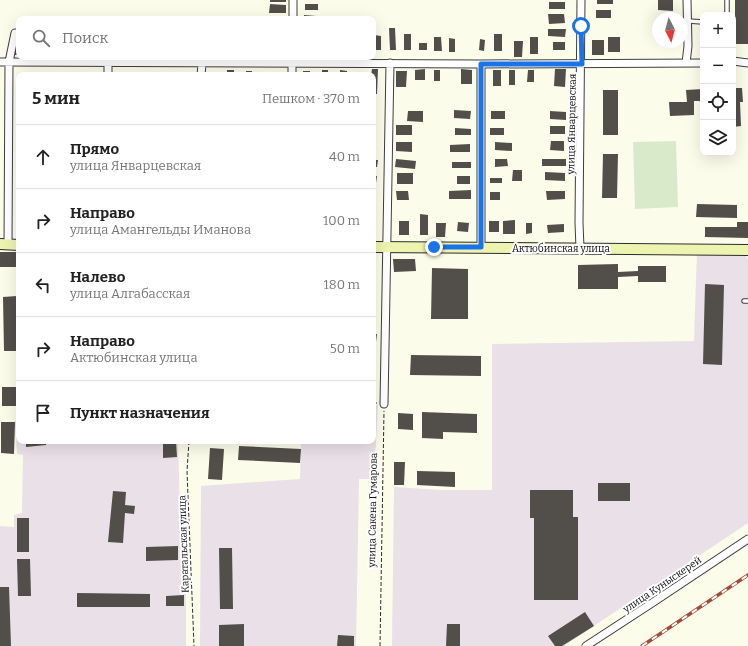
<!DOCTYPE html>
<html lang="ru">
<head>
<meta charset="utf-8">
<style>
	:root { --surface:#fff; --page:#f2f2f2; --text:#222; --muted:#767676; --line:#e0e0e0 }
	body { margin:0; font-family:Bitter,serif; background:var(--page); color:var(--text) }
	.controls { position:absolute; right:12px; top:12px; display:grid; overflow:hidden; border-radius:8px; box-shadow:0 4px 16px #0002 }
	.controls button { width:36px; height:36px; display:grid; place-items:center; padding:0; border:0; border-bottom:1px solid var(--line); background:var(--surface); color:var(--text); font:20px sans-serif }
	.compass { position:absolute; left:652px; top:12px; width:36px; height:36px; border-radius:50%; background:var(--surface); box-shadow:0 4px 16px #0002; rotate:174deg }
	.stop { position:absolute; width:12px; height:12px; margin:-9px; border:3px solid #1a73e8; border-radius:50%; background:#fff }
	.stop.end { background:#1a73e8; border-color:#fff; box-shadow:0 1px 4px #0008 }
	.list { margin:0; padding:0; list-style:none }
	h2 { display:flex; justify-content:space-between; align-items:center; height:52px; margin:0; padding:0 16px; font-size:17px }
	h2 small { font-size:13px; font-weight:400; color:var(--muted) }
	.list li { display:grid; grid-template-columns:26px 1fr auto; gap:12px; align-items:center; box-sizing:border-box; height:64px; padding:0 16px; border-top:1px solid var(--line) }
	.list b { display:block; font-size:15px; white-space:nowrap }
	.list p { margin:0; font-size:13px; white-space:nowrap; color:var(--muted) }
	.list em { font-size:13px; font-style:normal; color:var(--muted) }
	.icon { flex:none; width:22px; height:22px; fill:none; stroke:currentColor; stroke-width:2; stroke-linecap:round; stroke-linejoin:round }
	.map { position:relative; flex:none; width:748px; height:646px; overflow:hidden }
	.search { position:absolute; background:var(--surface); box-shadow:0 4px 16px #0002; left:16px; top:16px; width:360px; height:44px; display:flex; align-items:center; gap:10px; box-sizing:border-box; padding:0 14px; border-radius:8px; color:var(--muted); font-size:15px }
	.panel { position:absolute; background:var(--surface); box-shadow:0 4px 16px #0002; left:16px; top:72px; width:360px; height:372px; border-radius:8px }
	.map>svg:first-child { display:block }
</style>
</head>
<body>
<div class="map">
<svg width="748" height="646" viewBox="0 0 748 646">
	<rect width="100%" height="100%" fill="#fcfceb"/>
	<path fill="#e9e0e8" d="M 697,252 L 744,254 L 748,259 L 748,523 L 564,646 L 392,646 L 394,487 L 441,490 L 492,490 L 492,344 L 694,341 Z
		M 373,405 L 378,405 L 374,479 L 359,479 L 356,646 L 200,646 L 201,486 L 300,479 L 301,441 L 373,441 Z
		M 15,421 L 19,421 L 19,441 L 178,441 L 182,582 L 186,583 L 186,646 L 0,646 L 0,526 L 14,527 L 14,515 L 22,513 L 23,455 L 17,454 Z"/>
	<path fill="#d9eacb" d="M 676,141 L 678,207 L 635,209 L 633,142 Z"/>
	<path fill="#524e49" d="M 270,0 L 286,0 L 286,2 L 270,2 Z
		M 597,0 L 613,0 L 613,4 L 597,4 Z
		M 658,0 L 673,0 L 673,11 L 658,10 Z
		M 735,0 L 748,0 L 748,44 L 735,44 Z
		M 549,2 L 565,2 L 565,9 L 549,9 Z
		M 270,4 L 286,5 L 286,13 L 269,13 Z
		M 305,4 L 318,4 L 318,10 L 305,10 Z
		M 596,10 L 611,10 L 611,18 L 596,18 Z
		M 548,14 L 564,14 L 565,23 L 549,24 Z
		M 304,15 L 316,16 L 315,19 L 304,19 Z
		M 389,28 L 395,28 L 396,50 L 390,50 Z
		M 548,29 L 566,29 L 565,37 L 548,36 Z
		M 404,34 L 411,34 L 411,50 L 404,50 Z
		M 494,34 L 502,34 L 502,51 L 494,51 Z
		M 374,35 L 381,36 L 381,50 L 373,50 Z
		M 434,37 L 441,37 L 442,51 L 434,51 Z
		M 530,37 L 538,37 L 538,54 L 530,54 Z
		M 608,37 L 620,37 L 620,52 L 608,52 Z
		M 449,38 L 455,39 L 455,52 L 449,52 Z
		M 480,39 L 485,40 L 484,51 L 479,50 Z
		M 592,40 L 604,40 L 604,55 L 592,55 Z
		M 514,41 L 523,41 L 522,57 L 514,57 Z
		M 553,42 L 565,42 L 565,50 L 553,50 Z
		M 419,43 L 427,43 L 427,50 L 419,50 Z
		M 14,48 L 19,48 L 19,55 L 14,55 Z
		M 372,69 L 378,69 L 377,94 L 373,94 L 373,75 L 371,75 Z
		M 425,69 L 425,80 L 415,80 L 415,70 Z
		M 461,69 L 472,70 L 472,84 L 461,84 Z
		M 555,69 L 566,69 L 565,87 L 554,86 Z
		M 227,70 L 234,70 L 234,75 L 227,75 Z
		M 322,70 L 328,70 L 328,75 L 322,75 Z
		M 340,70 L 347,71 L 347,75 L 340,75 Z
		M 434,70 L 440,70 L 440,81 L 434,81 Z
		M 493,70 L 501,70 L 501,86 L 493,86 Z
		M 509,70 L 515,70 L 515,85 L 509,85 Z
		M 528,70 L 534,70 L 534,82 L 527,82 Z
		M 246,71 L 252,71 L 252,75 L 246,75 Z
		M 303,71 L 310,71 L 310,75 L 303,75 Z
		M 396,71 L 407,71 L 406,87 L 396,87 Z
		M 733,88 L 742,88 L 743,102 L 740,102 L 741,126 L 733,127 Z
		M 703,89 L 703,101 L 694,101 L 694,115 L 670,116 L 669,102 L 687,102 L 686,90 Z
		M 603,90 L 618,90 L 618,135 L 603,135 Z
		M 454,110 L 471,111 L 470,119 L 454,118 Z
		M 408,111 L 423,111 L 423,122 L 407,121 Z
		M 491,111 L 505,111 L 505,119 L 491,119 Z
		M 550,111 L 566,112 L 566,120 L 550,119 Z
		M 396,125 L 412,125 L 412,135 L 396,135 Z
		M 550,126 L 565,126 L 565,134 L 550,134 Z
		M 455,128 L 471,129 L 471,135 L 455,135 Z
		M 490,128 L 504,128 L 504,135 L 490,135 Z
		M 551,141 L 564,141 L 564,151 L 550,150 Z
		M 396,142 L 412,142 L 412,152 L 396,151 Z
		M 495,142 L 512,143 L 512,151 L 495,150 Z
		M 470,144 L 470,152 L 450,152 L 450,145 Z
		M 603,154 L 618,154 L 617,198 L 602,198 Z
		M 396,159 L 416,161 L 415,169 L 395,167 Z
		M 495,159 L 507,159 L 508,166 L 495,167 Z
		M 542,159 L 566,159 L 566,166 L 542,166 Z
		M 373,160 L 378,160 L 377,167 L 373,167 Z
		M 452,162 L 471,162 L 471,168 L 452,168 Z
		M 513,170 L 522,170 L 522,181 L 512,181 Z
		M 545,172 L 565,173 L 565,181 L 545,180 Z
		M 397,173 L 413,173 L 413,184 L 397,184 Z
		M 373,176 L 377,176 L 376,183 L 373,183 Z
		M 457,176 L 470,176 L 470,184 L 457,184 Z
		M 490,178 L 502,178 L 502,183 L 490,183 Z
		M 471,190 L 471,199 L 449,199 L 449,191 Z
		M 396,191 L 408,191 L 409,200 L 397,200 Z
		M 546,191 L 565,191 L 565,199 L 547,200 Z
		M 490,192 L 500,192 L 500,200 L 490,200 Z
		M 697,204 L 737,205 L 737,218 L 696,217 Z
		M 420,214 L 428,215 L 428,235 L 420,235 Z
		M 373,220 L 376,220 L 375,237 L 373,237 Z
		M 515,220 L 515,234 L 503,234 L 503,221 Z
		M 399,221 L 409,221 L 409,235 L 399,235 Z
		M 489,221 L 499,221 L 499,232 L 489,232 Z
		M 458,222 L 469,223 L 468,232 L 457,231 Z
		M 737,222 L 748,222 L 748,238 L 705,237 L 705,227 L 737,227 Z
		M 436,223 L 446,223 L 445,237 L 436,237 Z
		M 526,223 L 532,223 L 532,233 L 526,234 Z
		M 564,224 L 564,232 L 548,233 L 547,225 Z
		M 0,252 L 17,252 L 17,267 L 0,267 Z
		M 393,259 L 415,259 L 416,271 L 394,272 Z
		M 618,264 L 618,272 L 638,271 L 638,266 L 666,266 L 666,282 L 638,282 L 638,276 L 618,277 L 618,289 L 578,289 L 578,265 Z
		M 432,268 L 468,269 L 468,319 L 431,319 Z
		M 705,284 L 724,285 L 722,365 L 703,364 Z
		M 17,296 L 18,351 L 4,351 L 3,297 Z
		M 373,334 L 377,334 L 376,342 L 373,342 Z
		M 411,355 L 481,356 L 481,376 L 410,375 Z
		M 2,387 L 16,387 L 16,406 L 2,406 Z
		M 373,408 L 376,408 L 376,429 L 373,429 Z
		M 422,412 L 477,414 L 477,433 L 443,432 L 443,439 L 422,438 Z
		M 398,413 L 413,414 L 413,430 L 398,429 Z
		M 1,422 L 15,422 L 14,454 L 1,453 Z
		M 26,441 L 46,441 L 46,445 L 26,447 Z
		M 163,441 L 176,441 L 177,457 L 163,458 Z
		M 239,446 L 301,449 L 300,463 L 238,460 Z
		M 210,448 L 224,449 L 222,480 L 208,479 Z
		M 394,462 L 405,462 L 404,485 L 394,485 Z
		M 417,471 L 455,472 L 455,487 L 417,485 Z
		M 598,483 L 630,483 L 630,501 L 598,501 Z
		M 530,490 L 573,490 L 573,517 L 578,517 L 578,600 L 534,600 L 534,518 L 530,518 Z
		M 113,491 L 126,492 L 125,505 L 135,506 L 134,514 L 125,513 L 123,543 L 108,542 Z
		M 17,518 L 29,518 L 29,552 L 17,552 Z
		M 178,546 L 178,560 L 146,561 L 146,547 Z
		M 219,548 L 232,548 L 233,609 L 220,609 Z
		M 17,559 L 30,559 L 31,596 L 18,596 Z
		M 0,587 L 9,587 L 11,646 L 0,646 Z
		M 77,593 L 150,594 L 150,607 L 77,607 Z
		M 184,595 L 184,606 L 166,606 L 166,596 Z
		M 585,612 L 594,626 L 562,646 L 555,646 L 548,636 Z
		M 244,624 L 244,646 L 219,646 L 219,625 Z
		M 447,624 L 460,624 L 460,646 L 446,646 Z
		M 338,635 L 354,636 L 354,646 L 337,646 Z"/>
	<g fill="none" stroke-linecap="round" stroke-linejoin="round">
		<g stroke="#3e3e3e" stroke-width="5.5">
			<path id="lane" d="M 727,15 L 727,0
				M 688,21 L 703,22
				M 744,301 L 748,301"/>
		</g>
		<g stroke="#3e3e3e" stroke-width="9">
			<path id="street" d="M 293,19 L 293,0
				M 733,61 L 748,63
				M 0,62 L 481,64 L 703,63
				M 686,63 L 688,46 L 687,0
				M 108,75 L 108,63
				M 201,75 L 202,64
				M 292,75 L 292,57
				M 8,245 L 9,62 L 15,33
				M 481,247 L 481,64
				M 580,248 L 579,223 L 581,0
				M 384,404 L 390,63
				M 586,646 L 652,603 L 748,539"/>
		</g>
		<g stroke="#2d2d2d" stroke-width="12">
			<path id="secondary" d="M 0,244 L 19,245
				M 373,247 L 748,250"/>
		</g>
		<path stroke="#2d2d2d" stroke-width="1" stroke-dasharray="4 2" stroke-linecap="butt" d="M 373,403 L 377,403
			M 189,441 L 187,471 L 194,646
			M 380,646 L 384,411"/>
		<use href="#lane" stroke="#fff" stroke-width="3.5"/>
		<use href="#street" stroke="#fff" stroke-width="7"/>
		<use href="#secondary" stroke="#edf4af" stroke-width="10"/>
		<g stroke="#a74937" stroke-width="3.5">
			<path id="rail" d="M 642,646 L 748,575"/>
		</g>
		<use href="#rail" stroke="#fff" stroke-width="2" stroke-dasharray="6" stroke-linecap="butt"/>
	</g>
	<g fill="none" stroke-linecap="round" stroke-linejoin="round">
		<path stroke="#1a73e8" stroke-width="5" d="M 434,247 L 481,247 L 481,64 L 582,64 L 581,26"/>
	</g>
	<g text-anchor="middle" stroke-width="4" stroke-linejoin="round" paint-order="stroke">
		<g font-size="10" fill="#0b0b0b" stroke="#fff">
			<text transform="translate(571 124) rotate(-89)" y="4">улица Январцевская</text>
			<text x="561" y="252">Актюбинская улица</text>
			<text transform="translate(372 510) rotate(-89)" y="4">улица Сакена Гумарова</text>
			<text transform="translate(183 544) rotate(-92)" y="4">Каратальская улица</text>
			<text transform="translate(662 584) rotate(-34)" y="4">улица Куныскерей</text>
		</g>
	</g>
</svg>
<div class="controls">
<button>+</button>
<button>−</button>
<button><svg class="icon" aria-label="locate" viewBox="0 0 24 24"><circle cx="12" cy="12" r="6"/><path d="M12 2v4M12 18v4M2 12h4M18 12h4"/></svg></button>
<button><svg class="icon" aria-label="layers" viewBox="0 0 24 24"><path d="M12 4l9 5-9 5-9-5zM3 14l9 5 9-5"/></svg></button>
</div>
<svg class="compass" viewBox="-18 -18 36 36"><path d="M0-13l5 13h-10z" fill="#e53935"/><path d="M0 13l5-13h-10z" fill="#767676"/></svg>
<div class="stop" style="left:581px;top:26px"></div>
<div class="stop end" style="left:434px;top:247px"></div>
<div class="search"><svg class="icon" aria-label="search" viewBox="0 0 24 24"><circle cx="10" cy="10" r="6"/><path d="M15 15l6 6"/></svg>Поиск</div>
<section class="panel">
<h2>5 мин<small>Пешком · 370 m</small></h2>
<ul class="list">
<li><svg class="icon" aria-label="ahead" viewBox="0 0 24 24"><path d="M12 20V5M6 11l6-6 6 6"/></svg><div><b>Прямо</b><p>улица Январцевская</p></div><em>40 m</em></li>
<li><svg class="icon" aria-label="right" viewBox="0 0 24 24"><path d="M7 20v-9h11M14 6l5 5-5 5"/></svg><div><b>Направо</b><p>улица Амангельды Иманова</p></div><em>100 m</em></li>
<li><svg class="icon" aria-label="left" viewBox="0 0 24 24"><path d="M17 20v-9H6M10 6l-5 5 5 5"/></svg><div><b>Налево</b><p>улица Алгабасская</p></div><em>180 m</em></li>
<li><svg class="icon" aria-label="right" viewBox="0 0 24 24"><path d="M7 20v-9h11M14 6l5 5-5 5"/></svg><div><b>Направо</b><p>Актюбинская улица</p></div><em>50 m</em></li>
<li><svg class="icon" aria-label="arrive" viewBox="0 0 24 24"><path d="M6 21V4h12l-3 4 3 4H6"/></svg><div><b>Пункт назначения</b></div></li>
</ul>
</section>
</div>
</body>
</html>
